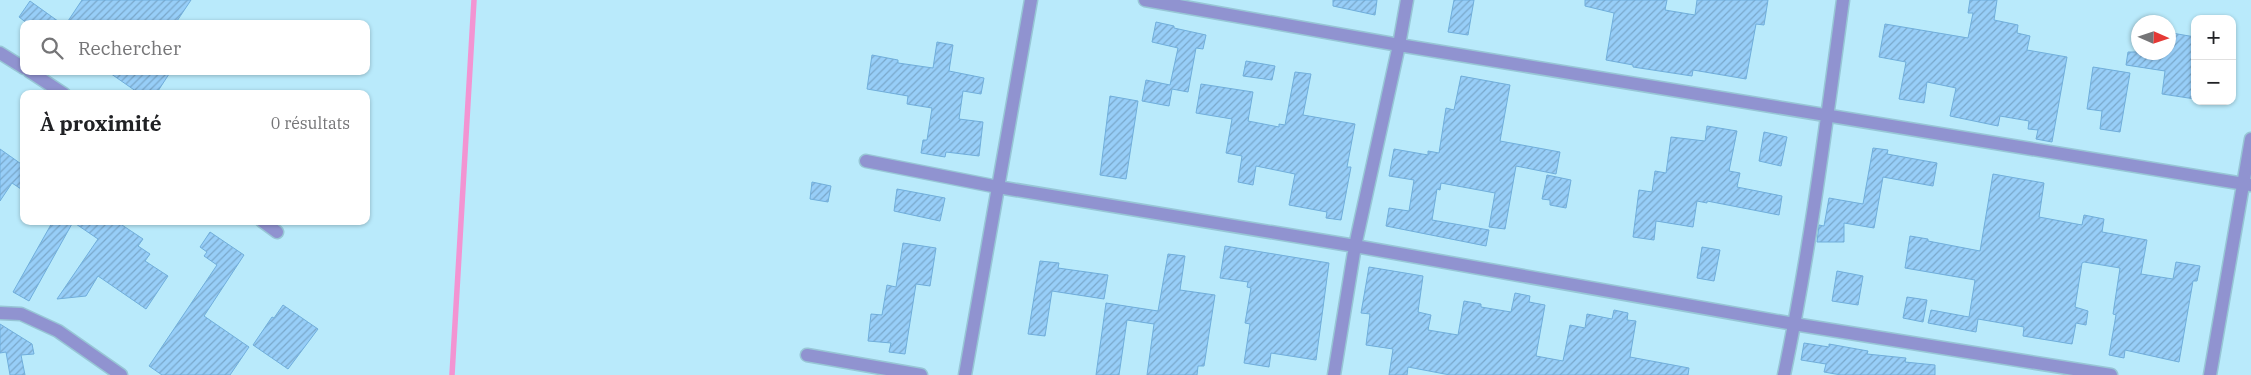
<!DOCTYPE html>
<html lang="fr">
<head>
<meta charset="utf-8">
<style>
	:root { --surface:#fff; --page:#f6f6f6; --text:#202124; --muted:#757577; --line:#e0e0e0 }
	body { margin:0; font-family:"IBM Plex Serif",serif; background:var(--page); color:var(--text) }
	.controls { position:absolute; right:15px; top:15px; display:grid; overflow:hidden; border-radius:10px; box-shadow:0 1px 4px #0004 }
	.controls button { width:45px; height:45px; display:grid; place-items:center; padding:0; border:0; border-bottom:1px solid var(--line); background:var(--surface); color:var(--text); font:25px sans-serif }
	.compass { position:absolute; left:2131px; top:15px; width:45px; height:45px; border-radius:50%; background:var(--surface); box-shadow:0 1px 4px #0004; rotate:93deg }
	.list { margin:0; padding:0; list-style:none }
	h2 { display:flex; justify-content:space-between; align-items:center; height:65px; margin:0; padding:0 20px; font-size:21px }
	h2 small { font-size:16px; font-weight:400; color:var(--muted) }
	.icon { flex:none; width:28px; height:28px; fill:none; stroke:currentColor; stroke-width:2; stroke-linecap:round; stroke-linejoin:round }
	.map { position:relative; flex:none; width:2251px; height:375px; overflow:hidden }
	.search { position:absolute; background:var(--surface); box-shadow:0 1px 4px #0004; left:20px; top:20px; width:350px; height:55px; display:flex; align-items:center; gap:12px; box-sizing:border-box; padding:0 18px; border-radius:10px; color:var(--muted); font-size:19px }
	.panel { position:absolute; background:var(--surface); box-shadow:0 1px 4px #0004; left:20px; top:90px; width:350px; height:135px; border-radius:10px }
	.map>svg:first-child { display:block }
</style>
</head>
<body>
<div class="map">
<svg width="2251" height="375" viewBox="0 0 2251 375">
	<defs>
		<pattern id="building-hatch" width="6" height="6" patternUnits="userSpaceOnUse" patternTransform="scale(1.25)"><rect width="6" height="6" fill="#97cef8"/><path d="M-1 1l2-2M0 6l6-6M5 7l2-2" fill="none" stroke="#7aa8ca"/></pattern>
	</defs>
	<rect width="100%" height="100%" fill="#b9eafb"/>
	<g fill="none" stroke-linecap="round" stroke-linejoin="round">
		<path stroke="#f394d2" stroke-width="5.5" d="M 452,375 L 474,0"/>
	</g>
	<path fill="url(#building-hatch)" stroke="#70aedb" d="M 82,0 L 191,0 L 175,24 L 66,24 Z
		M 1333,0 L 1377,0 L 1375,15 L 1333,6 Z
		M 1454,0 L 1474,0 L 1468,35 L 1448,32 Z
		M 1585,0 L 1667,0 L 1665,10 L 1695,15 L 1697,0 L 1768,0 L 1764,25 L 1756,24 L 1746,79 L 1693,70 L 1692,76 L 1633,67 L 1633,65 L 1606,60 L 1614,13 L 1585,6 Z
		M 1970,0 L 1997,0 L 1994,20 L 2018,25 L 2017,33 L 2030,36 L 2027,50 L 2067,57 L 2052,142 L 2036,139 L 2038,130 L 2028,129 L 2029,121 L 2000,116 L 1998,126 L 1950,116 L 1956,88 L 1927,82 L 1924,103 L 1899,99 L 1906,62 L 1879,57 L 1885,24 L 1968,38 L 1973,13 L 1968,13 Z
		M 30,1 L 62,24 L 28,24 L 19,17 Z
		M 1156,22 L 1174,26 L 1174,28 L 1206,35 L 1203,49 L 1196,48 L 1188,92 L 1172,89 L 1169,106 L 1142,101 L 1146,80 L 1170,85 L 1178,48 L 1152,42 Z
		M 2172,33 L 2195,37 L 2195,99 L 2162,94 L 2165,71 L 2126,65 L 2128,52 L 2168,52 L 2168,41 L 2170,41 Z
		M 937,42 L 953,45 L 949,71 L 984,78 L 981,94 L 963,91 L 959,119 L 983,122 L 979,156 L 946,152 L 945,157 L 921,153 L 923,140 L 927,140 L 932,108 L 907,104 L 908,96 L 867,89 L 872,55 L 898,60 L 898,63 L 933,68 Z
		M 1246,61 L 1275,66 L 1272,80 L 1243,76 Z
		M 2093,67 L 2130,73 L 2120,132 L 2100,129 L 2102,111 L 2087,109 Z
		M 107,71 L 171,71 L 156,94 L 140,94 Z
		M 1295,72 L 1311,74 L 1303,115 L 1355,124 L 1347,167 L 1351,167 L 1341,220 L 1326,218 L 1327,212 L 1289,205 L 1295,174 L 1256,166 L 1253,185 L 1238,182 L 1242,156 L 1226,153 L 1232,119 L 1196,113 L 1201,84 L 1253,92 L 1248,121 L 1279,127 L 1279,124 L 1285,125 Z
		M 1461,76 L 1510,85 L 1500,141 L 1560,152 L 1556,174 L 1516,166 L 1505,229 L 1489,227 L 1495,193 L 1441,183 L 1440,190 L 1437,189 L 1432,220 L 1489,230 L 1486,246 L 1386,226 L 1389,208 L 1409,211 L 1414,180 L 1389,176 L 1394,149 L 1428,155 L 1428,151 L 1439,153 L 1446,108 L 1454,110 Z
		M 1110,96 L 1138,101 L 1126,179 L 1100,175 Z
		M 1707,126 L 1737,131 L 1729,171 L 1740,173 L 1737,187 L 1782,196 L 1779,215 L 1707,201 L 1707,203 L 1697,201 L 1693,227 L 1656,221 L 1654,240 L 1633,237 L 1639,190 L 1652,192 L 1655,171 L 1666,173 L 1671,137 L 1705,141 Z
		M 1764,132 L 1787,137 L 1781,166 L 1759,161 Z
		M 1873,148 L 1888,150 L 1887,154 L 1937,163 L 1933,186 L 1883,177 L 1874,228 L 1844,223 L 1844,242 L 1817,242 L 1819,225 L 1824,226 L 1829,198 L 1863,204 Z
		M 0,149 L 24,166 L 24,191 L 12,183 L 0,201 Z
		M 1993,174 L 2044,183 L 2039,217 L 2082,225 L 2084,215 L 2104,219 L 2102,232 L 2147,240 L 2141,274 L 2173,279 L 2176,262 L 2200,266 L 2197,281 L 2193,281 L 2179,362 L 2125,350 L 2124,358 L 2109,355 L 2116,315 L 2113,314 L 2120,268 L 2084,262 L 2082,263 L 2075,307 L 2088,311 L 2086,325 L 2076,323 L 2072,344 L 2023,336 L 2024,327 L 1978,319 L 1976,332 L 1928,323 L 1931,310 L 1969,317 L 1975,280 L 1905,268 L 1910,236 L 1928,239 L 1928,241 L 1980,251 Z
		M 1547,175 L 1571,180 L 1566,208 L 1550,205 L 1550,200 L 1542,199 Z
		M 812,182 L 831,186 L 828,202 L 810,199 Z
		M 897,189 L 945,198 L 940,221 L 894,211 Z
		M 53,221 L 116,221 L 143,239 L 138,246 L 150,254 L 145,261 L 168,276 L 146,309 L 98,276 L 86,296 L 57,299 L 98,239 L 73,222 L 29,301 L 13,292 Z
		M 210,232 L 244,255 L 204,316 L 249,347 L 230,375 L 162,375 L 149,366 L 217,265 L 204,256 L 207,252 L 200,247 Z
		M 903,243 L 936,248 L 930,286 L 916,284 L 905,354 L 889,352 L 891,343 L 868,341 L 871,314 L 882,315 L 887,285 L 896,287 Z
		M 1225,246 L 1329,263 L 1316,360 L 1271,353 L 1269,367 L 1244,363 L 1250,324 L 1245,323 L 1251,288 L 1247,287 L 1248,282 L 1220,278 Z
		M 1702,247 L 1720,250 L 1714,281 L 1697,278 Z
		M 1168,254 L 1185,256 L 1180,290 L 1215,295 L 1204,366 L 1198,366 L 1197,375 L 1147,375 L 1154,324 L 1127,320 L 1119,375 L 1096,375 L 1106,303 L 1158,311 Z
		M 1040,261 L 1059,263 L 1058,268 L 1108,275 L 1104,299 L 1052,291 L 1045,336 L 1028,334 Z
		M 1369,267 L 1423,276 L 1418,312 L 1431,315 L 1428,330 L 1458,335 L 1464,301 L 1481,304 L 1481,307 L 1511,312 L 1515,293 L 1530,296 L 1529,302 L 1545,305 L 1536,356 L 1563,361 L 1570,325 L 1585,328 L 1587,314 L 1612,319 L 1614,310 L 1628,313 L 1627,320 L 1636,321 L 1630,357 L 1689,368 L 1688,375 L 1450,375 L 1408,367 L 1407,375 L 1389,375 L 1393,349 L 1366,345 L 1370,314 L 1361,313 Z
		M 1837,271 L 1863,276 L 1858,305 L 1832,301 Z
		M 1907,297 L 1927,300 L 1923,322 L 1903,318 Z
		M 283,305 L 318,329 L 288,369 L 253,345 L 272,317 L 274,318 Z
		M 0,324 L 32,344 L 34,354 L 21,355 L 25,375 L 10,375 L 6,352 L 0,353 Z
		M 1804,343 L 1829,347 L 1829,344 L 1868,351 L 1867,354 L 1906,358 L 1905,362 L 1935,365 L 1935,375 L 1841,375 L 1824,372 L 1826,364 L 1801,360 Z"/>
	<g fill="none" stroke-linecap="round" stroke-linejoin="round">
		<g stroke="#97c6d6" stroke-width="15">
			<path id="minor" d="M 1145,0 L 1399,45 L 2251,185
				M 0,53 L 24,68
				M 29,71 L 64,94
				M 866,161 L 998,187 L 1355,246 L 1794,324 L 2111,375
				M 262,221 L 277,232
				M 0,313 L 21,314 L 58,331 L 121,375
				M 807,355 L 921,375
				M 965,375 L 1031,0
				M 1334,375 L 1355,246 L 1399,45 L 1407,0
				M 1784,375 C 1810,251 1826,125 1843,0
				M 2210,375 L 2251,139"/>
		</g>
		<use href="#minor" stroke="#9093d0" stroke-width="12"/>
	</g>
</svg>
<div class="controls">
<button>+</button>
<button>−</button>
</div>
<svg class="compass" viewBox="-18 -18 36 36"><path d="M0-13l5 13h-10z" fill="#e53935"/><path d="M0 13l5-13h-10z" fill="#757577"/></svg>
<div class="search"><svg class="icon" aria-label="search" viewBox="0 0 24 24"><circle cx="10" cy="10" r="6"/><path d="M15 15l6 6"/></svg>Rechercher</div>
<section class="panel">
<h2>À proximité<small>0 résultats</small></h2>
<ul class="list">
</ul>
</section>
</div>
</body>
</html>
